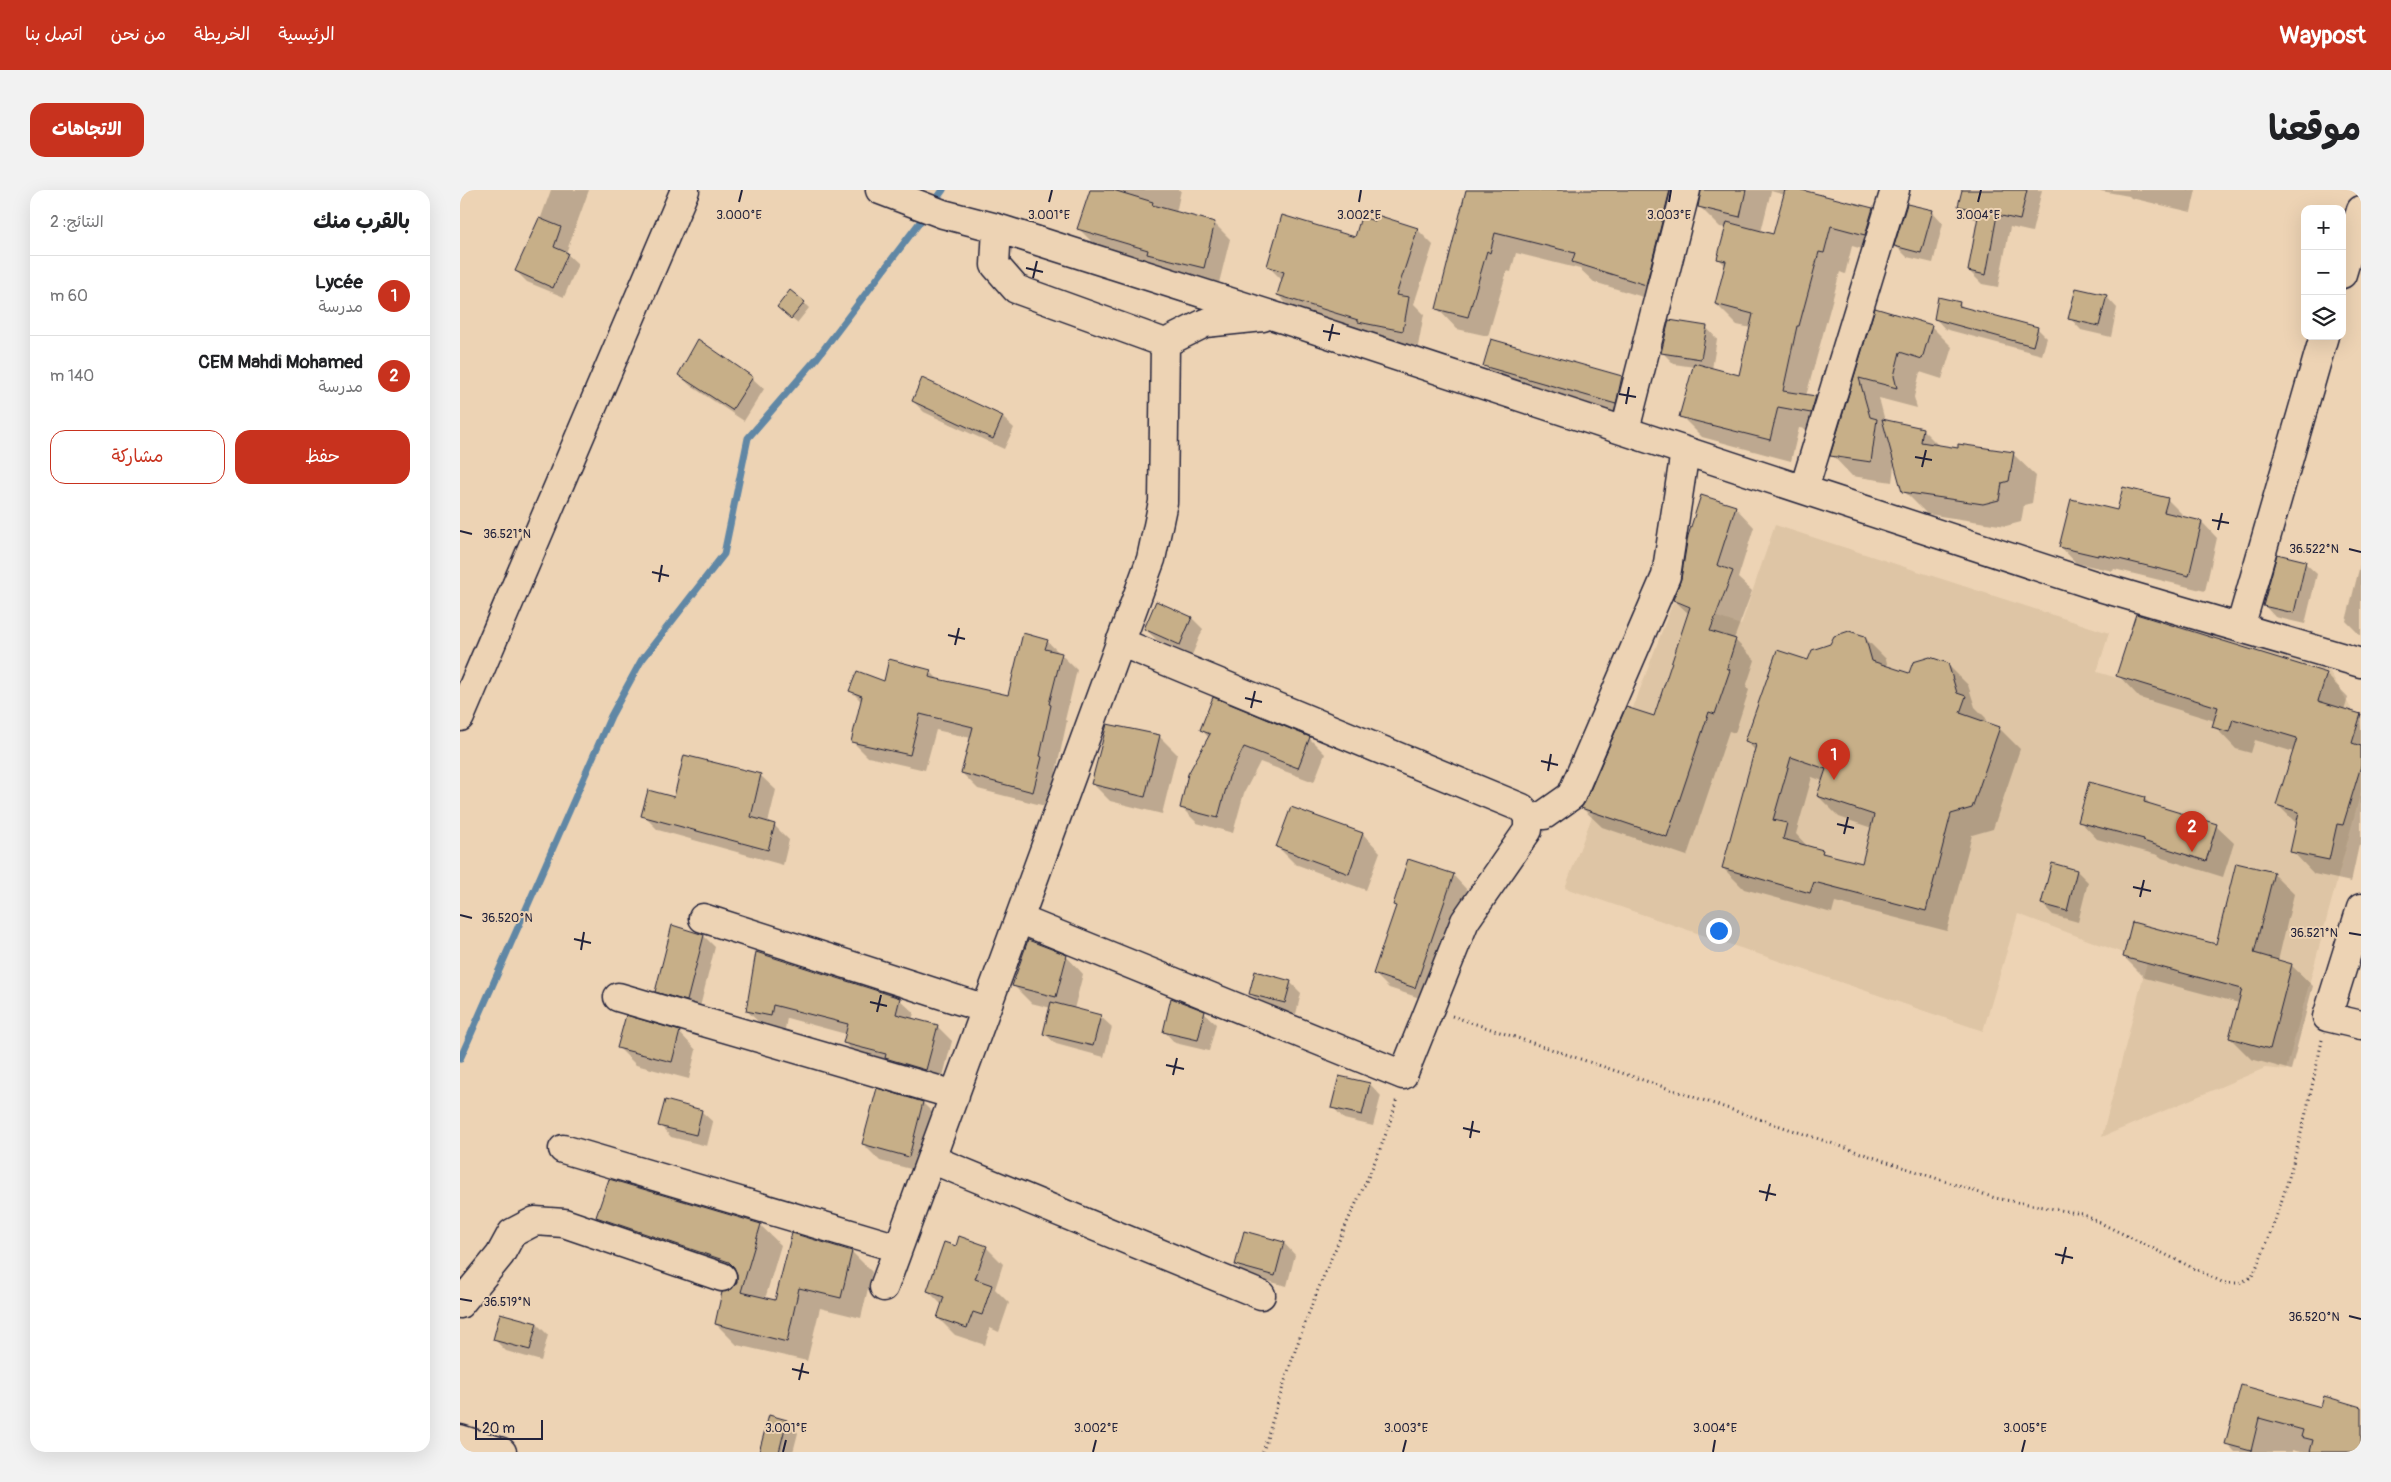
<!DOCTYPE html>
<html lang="ar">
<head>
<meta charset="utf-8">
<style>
	:root { --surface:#fff; --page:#f2f2f2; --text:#202124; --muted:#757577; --line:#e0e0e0; --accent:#c8321e }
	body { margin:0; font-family:Pangolin,"Playpen Sans Arabic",sans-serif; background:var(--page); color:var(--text); direction:rtl }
	.controls { position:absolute; right:15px; top:15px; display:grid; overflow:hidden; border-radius:10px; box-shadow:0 5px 20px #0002 }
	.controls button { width:45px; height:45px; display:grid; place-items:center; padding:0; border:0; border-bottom:1px solid var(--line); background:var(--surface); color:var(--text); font:25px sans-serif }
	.scale { position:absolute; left:15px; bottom:12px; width:68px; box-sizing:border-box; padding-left:5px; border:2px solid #22223b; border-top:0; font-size:14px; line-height:18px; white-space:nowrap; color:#22223b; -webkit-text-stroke:4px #edd3b4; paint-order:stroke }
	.you { position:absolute; left:1258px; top:740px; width:18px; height:18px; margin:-12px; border:4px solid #fff; border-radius:50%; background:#1a73e8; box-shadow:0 0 0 8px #1a73e833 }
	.badge { display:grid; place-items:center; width:32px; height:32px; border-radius:50%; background:var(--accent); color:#fff; font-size:16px; font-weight:700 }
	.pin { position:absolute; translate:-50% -41px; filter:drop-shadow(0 1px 2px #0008) }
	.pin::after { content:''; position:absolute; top:26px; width:18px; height:15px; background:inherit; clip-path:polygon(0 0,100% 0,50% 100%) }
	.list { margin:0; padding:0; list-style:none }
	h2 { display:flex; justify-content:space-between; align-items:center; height:65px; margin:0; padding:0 20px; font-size:21px }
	h2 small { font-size:16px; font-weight:400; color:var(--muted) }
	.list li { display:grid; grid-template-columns:32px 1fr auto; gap:15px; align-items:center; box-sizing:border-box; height:80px; padding:0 20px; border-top:1px solid var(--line) }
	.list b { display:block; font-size:19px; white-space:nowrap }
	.list p { margin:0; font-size:16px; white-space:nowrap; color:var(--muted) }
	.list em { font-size:16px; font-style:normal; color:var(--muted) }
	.actions { display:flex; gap:10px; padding:15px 20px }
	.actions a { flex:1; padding:11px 0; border:1px solid var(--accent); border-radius:15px; text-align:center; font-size:18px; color:var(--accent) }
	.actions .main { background:var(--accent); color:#fff }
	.icon { flex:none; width:28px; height:28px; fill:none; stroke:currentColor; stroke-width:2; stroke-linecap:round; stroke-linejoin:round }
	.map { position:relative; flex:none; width:1901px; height:1262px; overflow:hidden; direction:ltr; border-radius:15px }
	header { display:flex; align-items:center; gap:30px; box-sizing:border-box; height:70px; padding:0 25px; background:var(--accent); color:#fff }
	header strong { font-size:24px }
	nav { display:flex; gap:28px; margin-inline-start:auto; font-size:18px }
	.intro { display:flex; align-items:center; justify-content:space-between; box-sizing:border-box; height:120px; padding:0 30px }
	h1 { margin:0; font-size:35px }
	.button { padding:12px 22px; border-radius:15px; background:var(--accent); color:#fff; font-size:18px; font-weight:700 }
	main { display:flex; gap:30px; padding:0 30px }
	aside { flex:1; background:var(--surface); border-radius:15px; box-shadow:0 5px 20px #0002 }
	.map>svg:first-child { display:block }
</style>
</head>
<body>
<header>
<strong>Waypost</strong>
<nav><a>الرئيسية</a><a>الخريطة</a><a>من نحن</a><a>اتصل بنا</a></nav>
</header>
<div class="intro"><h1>موقعنا</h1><a class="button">الاتجاهات</a></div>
<main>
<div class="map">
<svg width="1901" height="1262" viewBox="0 0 1901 1262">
	<rect width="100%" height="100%" fill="#edd3b4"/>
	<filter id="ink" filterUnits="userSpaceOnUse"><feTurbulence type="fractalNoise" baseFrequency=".02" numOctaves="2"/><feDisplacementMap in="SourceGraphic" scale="10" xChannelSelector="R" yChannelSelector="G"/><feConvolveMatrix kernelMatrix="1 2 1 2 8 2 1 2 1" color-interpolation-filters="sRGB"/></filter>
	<g filter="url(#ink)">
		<path fill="#dec5a5" d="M 1315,335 L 1649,443 L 1637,482 L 1678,494 L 1697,430 L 1869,480 L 1901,536 L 1901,601 L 1826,880 L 1805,878 L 1642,947 L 1687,772 L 1558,724 L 1523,841 L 1105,698 L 1213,412 L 1281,435 Z"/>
		<path fill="#0003" fill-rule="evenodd" d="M 91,0 L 129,0 L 106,63 L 118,74 L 104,107 L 67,92 L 56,81 L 73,49 Z
			M 631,0 L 721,0 L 716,23 L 754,33 L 770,49 L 759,93 L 704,79 L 699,74 L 635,55 L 619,39 Z
			M 1007,0 L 1337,0 L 1412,20 L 1433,41 L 1426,66 L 1392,56 L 1385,84 L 1380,82 L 1346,206 L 1355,207 L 1376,228 L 1372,243 L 1339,238 L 1331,271 L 1242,247 L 1221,226 L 1234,177 L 1214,174 L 1202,162 L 1246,137 L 1257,149 L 1252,179 L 1280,187 L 1291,138 L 1277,135 L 1256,114 L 1266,76 L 1259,69 L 1266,38 L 1260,37 L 1239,16 L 1241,6 L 1235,9 L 1206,114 L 1134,92 L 1120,79 L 1056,63 L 1051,82 L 1047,81 L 1028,146 L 997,139 L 977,118 ZM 1311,1 L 1325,5 L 1314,45 L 1301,42 Z
			M 1503,0 L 1582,0 L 1572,42 L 1550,37 L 1538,97 L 1522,94 L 1509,81 L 1518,30 L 1512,28 L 1499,15 Z
			M 1636,0 L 1736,0 L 1731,22 L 1671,8 L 1669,6 Z
			M 1472,21 L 1483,33 L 1473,73 L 1447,67 L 1436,56 Z
			M 957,39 L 973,55 L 954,114 L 964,124 L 958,156 L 915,148 L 834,121 L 818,105 L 823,91 L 808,76 Z
			M 1646,106 L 1657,118 L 1651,147 L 1621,140 L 1610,128 Z
			M 344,113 L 349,118 L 337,133 L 323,122 Z
			M 1499,113 L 1505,119 L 1577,138 L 1587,148 L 1582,165 L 1485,139 L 1476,129 Z
			M 1416,120 L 1471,136 L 1492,157 L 1482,189 L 1460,182 L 1454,207 L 1457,218 L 1419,208 L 1425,231 L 1462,239 L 1479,256 L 1553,264 L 1576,286 L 1572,313 L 1564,315 L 1561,332 L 1546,336 L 1467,324 L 1444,301 L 1435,269 L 1432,292 L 1392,286 L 1372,265 Z
			M 1032,150 L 1162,188 L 1179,205 L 1173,230 L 1042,193 L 1024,175 Z
			M 219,185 L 292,188 L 304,199 L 284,231 L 231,196 Z
			M 453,211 L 542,227 L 554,238 L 544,259 L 464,222 Z
			M 1707,309 L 1723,325 L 1722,328 L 1742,332 L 1757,348 L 1745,401 L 1654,379 L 1653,381 L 1616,373 L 1601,357 L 1658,322 Z
			M 1275,317 L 1294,337 L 1278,388 L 1292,401 L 1274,449 L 1295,470 L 1286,497 L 1289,500 L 1275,543 L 1269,541 L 1227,666 L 1142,637 L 1122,618 L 1195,528 L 1229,424 L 1214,410 Z
			M 1901,371 L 1901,446 L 1886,431 Z
			M 1845,373 L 1857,384 L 1845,434 L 1815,427 L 1804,415 Z
			M 732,428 L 743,439 L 732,465 L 697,450 L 685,439 Z
			M 1404,447 L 1426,469 L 1428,478 L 1450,485 L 1487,474 L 1508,495 L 1515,517 L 1526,528 L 1525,533 L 1539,538 L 1560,559 L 1533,639 L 1512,645 L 1487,741 L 1375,712 L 1372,723 L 1284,699 L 1263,678 L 1296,561 L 1286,551 L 1349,472 ZM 1352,587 L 1363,591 L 1358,606 L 1379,627 L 1412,638 L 1403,675 L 1367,666 L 1362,661 L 1348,657 L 1336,644 Z
			M 587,451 L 617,480 L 605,530 L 607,531 L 596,582 L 598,584 L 589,617 L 518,599 L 502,583 L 511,548 L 476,540 L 465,580 L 408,567 L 392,551 L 402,512 L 391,501 L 470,481 L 480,491 L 549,506 Z
			M 1866,484 L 1888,507 L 1884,520 L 1901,526 L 1901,656 L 1899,655 L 1891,692 L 1854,684 L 1832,661 L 1838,635 L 1817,614 L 1834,562 L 1795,550 L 1791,563 L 1776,559 L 1754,536 L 1755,531 L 1680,508 L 1658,485 Z
			M 742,540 L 849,548 L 865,564 L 854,592 L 800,572 L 784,603 L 773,643 L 737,633 L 721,617 L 749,548 Z
			M 699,546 L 717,564 L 702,624 L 650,611 L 633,594 Z
			M 300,585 L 316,600 L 308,633 L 314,635 L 329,650 L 323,675 L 198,640 L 183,625 L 215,608 Z
			M 1684,608 L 1691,615 L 1756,636 L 1774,653 L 1763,687 L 1702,668 L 1698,665 L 1637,649 L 1620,631 Z
			M 832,618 L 903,644 L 920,662 L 906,700 L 835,674 L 818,657 Z
			M 1617,681 L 1628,692 L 1618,732 L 1593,725 L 1582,714 Z
			M 1813,683 L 1834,704 L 1818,771 L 1831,775 L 1853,796 L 1831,880 L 1791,869 L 1770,848 L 1779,813 L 1685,788 L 1664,767 L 1757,755 Z
			M 993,685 L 1007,700 L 969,811 L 929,798 L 915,784 L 937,717 L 934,714 Z
			M 244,746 L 255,757 L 239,821 L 208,813 L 197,801 Z
			M 297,763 L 439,809 L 454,823 L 452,830 L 477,836 L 492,851 L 481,894 L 399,867 L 384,852 L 386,844 L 327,828 L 325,839 L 302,835 L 287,821 Z
			M 606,766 L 623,784 L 614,819 L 640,826 L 652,837 L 644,867 L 596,854 L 584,843 L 591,818 L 571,813 L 554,796 Z
			M 830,792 L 841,803 L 836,824 L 802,815 L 791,804 Z
			M 744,823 L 756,834 L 749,861 L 715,853 L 704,841 Z
			M 219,842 L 236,860 L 229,889 L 176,875 L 159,858 Z
			M 910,894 L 921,906 L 913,936 L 884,929 L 873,917 Z
			M 463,913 L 480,930 L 466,983 L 420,971 L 403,954 Z
			M 241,921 L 253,932 L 247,956 L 211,947 L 200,935 Z
			M 137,1027 L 300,1035 L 321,1055 L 305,1109 L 316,1112 L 392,1062 L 412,1082 L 401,1128 L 360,1118 L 347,1171 L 277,1155 L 256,1134 L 278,1088 L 158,1047 Z
			M 824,1053 L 835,1065 L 827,1096 L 787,1086 L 776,1075 Z
			M 526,1057 L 543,1074 L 535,1099 L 549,1113 L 539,1142 L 530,1138 L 525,1155 L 495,1145 L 478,1128 L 482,1115 L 468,1101 L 497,1058 Z
			M 77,1134 L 88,1145 L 81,1171 L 46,1161 L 35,1150 Z
			M 1782,1196 L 1862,1218 L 1901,1218 L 1901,1262 L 1840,1262 L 1832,1260 L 1832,1262 L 1775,1262 L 1767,1253 Z
			M 310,1227 L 327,1231 L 338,1243 L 333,1262 L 303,1262 Z"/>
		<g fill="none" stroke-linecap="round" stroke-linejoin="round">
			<path stroke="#6187a5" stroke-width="7" d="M 472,15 L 483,0
				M 0,869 L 151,526 L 181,471 L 264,364 L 288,248 L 357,168 L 466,24"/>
		</g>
		<path fill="#c7af88" stroke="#22223b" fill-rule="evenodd" d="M 630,0 L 653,0 L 693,12 L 692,15 L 755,32 L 744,78 L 687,64 L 688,60 L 617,39 Z
			M 1006,0 L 1210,0 L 1186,95 L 1112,72 L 1115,63 L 1035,43 L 1030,63 L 1027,61 L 1008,127 L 976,119 Z
			M 1241,0 L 1286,0 L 1280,27 L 1238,17 Z
			M 1325,0 L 1342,0 L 1413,18 L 1405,45 L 1371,36 L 1364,63 L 1359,62 L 1339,136 L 1337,136 L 1323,201 L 1356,206 L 1351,223 L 1318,217 L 1310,250 L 1219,227 L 1234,173 L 1279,185 L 1293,124 L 1255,114 L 1266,71 L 1257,69 L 1267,32 L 1313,44 Z
			M 1502,0 L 1567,0 L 1560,30 L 1537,25 L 1526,85 L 1508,81 L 1519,21 L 1498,16 Z
			M 1447,14 L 1473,20 L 1461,63 L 1434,56 Z
			M 822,25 L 895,47 L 901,27 L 915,31 L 917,25 L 958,38 L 936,105 L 949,107 L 943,141 L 898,132 L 898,130 L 817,105 L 824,82 L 807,76 Z
			M 79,28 L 101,37 L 94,57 L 108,63 L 93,98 L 55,81 Z
			M 1616,98 L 1647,105 L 1639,136 L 1608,129 Z
			M 330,100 L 345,112 L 331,129 L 317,117 Z
			M 1478,107 L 1500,112 L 1499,116 L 1578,137 L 1573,156 L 1474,129 Z
			M 1415,118 L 1472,135 L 1462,169 L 1440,162 L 1434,186 L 1437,198 L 1399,188 L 1410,227 L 1417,229 L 1411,272 L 1370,266 Z
			M 1209,130 L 1247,136 L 1241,169 L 1201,163 Z
			M 238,149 L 293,187 L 272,220 L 218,185 Z
			M 1031,149 L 1162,186 L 1156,214 L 1023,176 Z
			M 462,188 L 543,226 L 533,249 L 452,211 Z
			M 1422,229 L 1463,238 L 1461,252 L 1498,258 L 1498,254 L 1554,262 L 1549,291 L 1542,293 L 1539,310 L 1523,314 L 1442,302 Z
			M 1663,297 L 1708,308 L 1704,322 L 1742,331 L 1729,386 L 1638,364 L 1638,366 L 1599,357 L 1611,309 L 1657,320 Z
			M 1241,305 L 1276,316 L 1257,375 L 1273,381 L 1250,441 L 1276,449 L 1267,478 L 1270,480 L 1255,524 L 1249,522 L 1207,647 L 1121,618 L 1125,612 L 1166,517 L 1194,526 L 1230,417 L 1213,410 L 1221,389 L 1228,346 Z
			M 1817,364 L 1846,371 L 1834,423 L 1803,416 Z
			M 696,411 L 732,427 L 720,455 L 684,439 Z
			M 1676,424 L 1867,483 L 1858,511 L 1901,524 L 1892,553 L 1901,556 L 1901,576 L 1883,635 L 1877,634 L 1869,670 L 1830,662 L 1839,622 L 1816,615 L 1837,548 L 1773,529 L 1769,542 L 1752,537 L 1758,517 L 1656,486 Z
			M 1389,441 L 1405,446 L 1412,471 L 1449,483 L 1453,472 L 1470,467 L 1488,473 L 1497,503 L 1506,506 L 1500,523 L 1540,537 L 1512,618 L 1491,624 L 1466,721 L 1354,692 L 1350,703 L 1262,678 L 1296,555 L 1285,551 L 1317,460 L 1348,470 L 1352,460 L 1370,454 L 1374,446 ZM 1331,567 L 1366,579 L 1357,606 L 1414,625 L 1402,673 L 1362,663 L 1363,660 L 1323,649 L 1327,633 L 1313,630 Z
			M 563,443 L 588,450 L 585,459 L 602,463 L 589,514 L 591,515 L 580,566 L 582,567 L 573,602 L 501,583 L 513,537 L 460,524 L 450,565 L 391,552 L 402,506 L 389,501 L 397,481 L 424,491 L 429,469 L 471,480 L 469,487 L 548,505 Z
			M 753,507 L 850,547 L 838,578 L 784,557 L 769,587 L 758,628 L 720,618 L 728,584 L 750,544 L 740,540 Z
			M 647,534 L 700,545 L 685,607 L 631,594 Z
			M 224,565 L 301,584 L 291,627 L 315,634 L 308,660 L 181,626 L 188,600 L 214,607 Z
			M 1629,592 L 1685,607 L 1684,612 L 1757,634 L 1746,671 L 1683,651 L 1684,649 L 1618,632 Z
			M 831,617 L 903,643 L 889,684 L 816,657 Z
			M 948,669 L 994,684 L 955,798 L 913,784 L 936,716 L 933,715 Z
			M 1592,673 L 1617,680 L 1607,721 L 1581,714 Z
			M 1776,673 L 1814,682 L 1794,763 L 1832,774 L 1810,859 L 1769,848 L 1782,799 L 1663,767 L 1672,732 L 1756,754 Z
			M 212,735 L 244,745 L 227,811 L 195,802 Z
			M 568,750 L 607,765 L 596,807 L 552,796 Z
			M 296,762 L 440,808 L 436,824 L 478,835 L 466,880 L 425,868 L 426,864 L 383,853 L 388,834 L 313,815 L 311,826 L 286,821 Z
			M 795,781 L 831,791 L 825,813 L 789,804 Z
			M 711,808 L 745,821 L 738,850 L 703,842 Z
			M 591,812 L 641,825 L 633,856 L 583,844 Z
			M 166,825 L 220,841 L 212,872 L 157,858 Z
			M 879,886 L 910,893 L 902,925 L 871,918 Z
			M 417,898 L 463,912 L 449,967 L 402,954 Z
			M 205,910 L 242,920 L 236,945 L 198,936 Z
			M 149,989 L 301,1034 L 281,1102 L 315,1110 L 332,1043 L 392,1061 L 381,1108 L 339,1098 L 327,1152 L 255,1134 L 262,1102 L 272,1099 L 277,1092 L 277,1084 L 274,1077 L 269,1072 L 136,1027 Z
			M 784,1041 L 824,1052 L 815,1086 L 775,1075 Z
			M 499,1046 L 527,1056 L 515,1089 L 532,1095 L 522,1125 L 513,1122 L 507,1138 L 477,1128 L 484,1107 L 467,1101 L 484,1052 L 496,1056 Z
			M 40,1123 L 77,1133 L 70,1160 L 33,1150 Z
			M 1781,1195 L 1861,1217 L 1864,1206 L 1901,1217 L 1901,1262 L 1850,1262 L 1853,1250 L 1841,1247 L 1843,1240 L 1799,1228 L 1791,1261 L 1765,1254 Z
			M 309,1225 L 327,1230 L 319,1262 L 299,1262 Z"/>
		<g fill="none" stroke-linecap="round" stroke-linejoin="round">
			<g stroke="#22223b" stroke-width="31">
				<path id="minor" d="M 420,0 L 483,24 L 537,38 L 814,126 L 1640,397 L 1901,473
					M 537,38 L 535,75 L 556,99 L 705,153 L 745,133 L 803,127
					M 1882,84 L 1901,20
					M 1165,240 L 1226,0
					M 1344,299 L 1435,0
					M 1780,438 L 1864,146
					M 0,527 L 225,0
					M 1084,625 L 1111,606 L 1206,386 L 1225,261
					M 1901,718 L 1867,827 L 1901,835
					M 243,728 L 526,819
					M 559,729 L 943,885 L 1005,731 L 1068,640 L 1068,627 L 1062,618 L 660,452
					M 158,807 L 495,905
					M 103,959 L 438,1058
					M 471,969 L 801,1105
					M 424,1097 L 691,369 L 703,312 L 705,153
					M 0,1114 L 40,1065 L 52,1043 L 75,1031 L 104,1033 L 262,1087
					M 0,1249 L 42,1262"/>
			</g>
			<path stroke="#22223b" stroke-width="3" stroke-dasharray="1 4" stroke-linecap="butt" d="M 992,826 L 1535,1008 L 1622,1024 L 1764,1093 L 1779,1093 L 1792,1087 C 1827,1011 1845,931 1862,850
				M 803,1262 C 823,1194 845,1127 874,1062 C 896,1010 923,963 937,908"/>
			<use href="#minor" stroke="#edd3b4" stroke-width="28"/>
		</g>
	</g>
	<path fill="none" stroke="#22223b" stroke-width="2" d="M 279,12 L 282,0M 589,12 L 592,0M 899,12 L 901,0M 1209,12 L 1211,0M 1518,12 L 1521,0M 566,78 L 583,82M 573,88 L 577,71M 863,141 L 880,144M 869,151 L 873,134M 1159,204 L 1176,207M 1166,214 L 1169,197M 1455,267 L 1472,270M 1462,277 L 1466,260M 1752,330 L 1769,333M 1758,340 L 1762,323M 0,341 L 12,344M 1889,359 L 1901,362M 192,382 L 209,386M 199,392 L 202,375M 488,445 L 505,449M 495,455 L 499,438M 785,508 L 802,512M 791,518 L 795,501M 1081,571 L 1098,575M 1088,581 L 1091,564M 1377,634 L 1394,638M 1384,644 L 1388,627M 1673,697 L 1691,701M 1680,707 L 1684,690M 0,725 L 12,728M 1889,743 L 1901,745M 114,749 L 131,753M 121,760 L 124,742M 410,812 L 427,816M 417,822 L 421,805M 706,875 L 724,879M 713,885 L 717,868M 1003,938 L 1020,942M 1010,948 L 1013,931M 1299,1001 L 1316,1005M 1306,1011 L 1310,994M 1595,1064 L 1613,1068M 1602,1074 L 1606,1057M 0,1109 L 12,1111M 1889,1126 L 1901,1129M 332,1179 L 349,1183M 339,1190 L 343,1173M 323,1262 L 326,1250M 633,1262 L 636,1250M 943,1262 L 946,1250M 1253,1262 L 1255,1250M 1562,1262 L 1565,1250"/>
	<g font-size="12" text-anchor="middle" fill="#22223b" stroke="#edd3b4" stroke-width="4" stroke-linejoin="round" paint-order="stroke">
		<text x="279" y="29">3.000°E</text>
		<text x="589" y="29">3.001°E</text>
		<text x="899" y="29">3.002°E</text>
		<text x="1209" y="29">3.003°E</text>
		<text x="1518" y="29">3.004°E</text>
		<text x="47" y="348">36.521°N</text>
		<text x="1854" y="363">36.522°N</text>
		<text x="47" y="732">36.520°N</text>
		<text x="1854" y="747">36.521°N</text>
		<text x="47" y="1116">36.519°N</text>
		<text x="1854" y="1131">36.520°N</text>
		<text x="326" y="1242">3.001°E</text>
		<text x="636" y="1242">3.002°E</text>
		<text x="946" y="1242">3.003°E</text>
		<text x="1255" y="1242">3.004°E</text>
		<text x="1565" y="1242">3.005°E</text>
	</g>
</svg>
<div class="controls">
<button>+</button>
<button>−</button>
<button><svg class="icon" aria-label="layers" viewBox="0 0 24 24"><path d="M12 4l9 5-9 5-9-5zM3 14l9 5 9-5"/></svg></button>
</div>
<div class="scale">20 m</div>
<div class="you"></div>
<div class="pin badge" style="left:1374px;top:590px">1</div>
<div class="pin badge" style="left:1732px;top:662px">2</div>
</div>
<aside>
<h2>بالقرب منك<small>النتائج: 2</small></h2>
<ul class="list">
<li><span class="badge">1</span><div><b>Lycée</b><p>مدرسة</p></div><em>60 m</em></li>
<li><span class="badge">2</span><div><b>CEM Mahdi Mohamed</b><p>مدرسة</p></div><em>140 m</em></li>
</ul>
<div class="actions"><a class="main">حفظ</a><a>مشاركة</a></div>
</aside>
</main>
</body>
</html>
